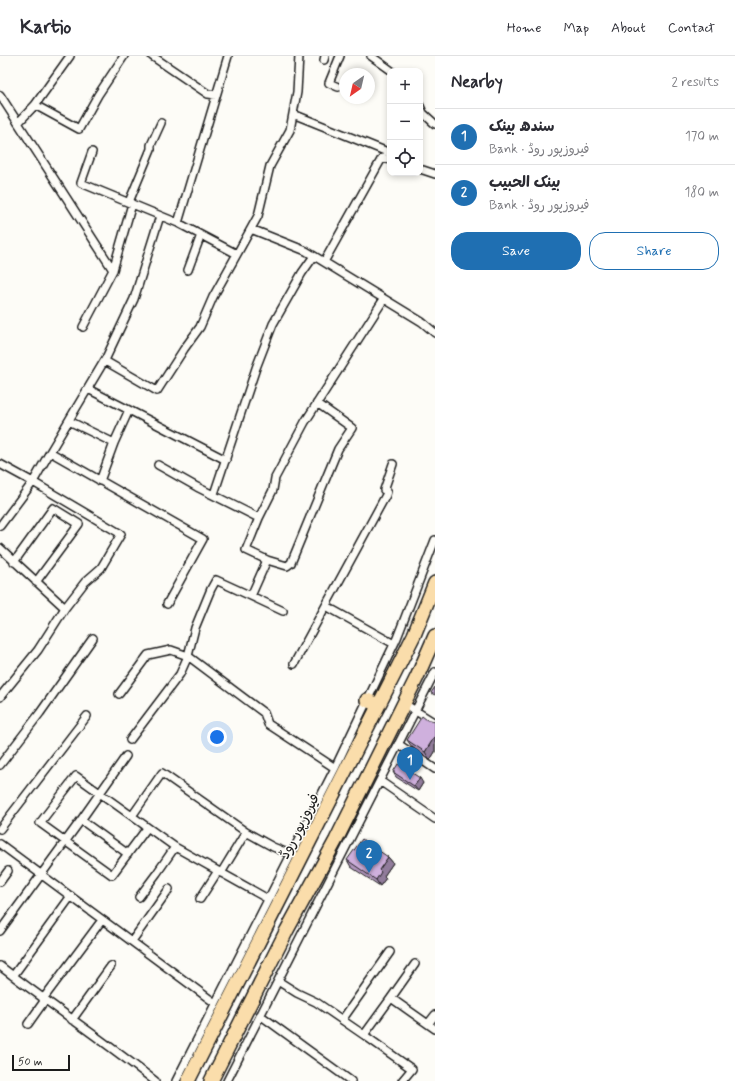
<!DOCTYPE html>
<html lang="en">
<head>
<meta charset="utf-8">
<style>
	:root { --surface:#fff; --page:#f2f2f3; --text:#2b2b33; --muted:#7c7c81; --line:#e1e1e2; --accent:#1f6fb2 }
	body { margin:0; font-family:Mynerve,"Playpen Sans Arabic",sans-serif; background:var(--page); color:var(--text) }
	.controls { position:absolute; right:12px; top:12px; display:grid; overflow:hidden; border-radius:8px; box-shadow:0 2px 6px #0003 }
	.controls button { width:36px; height:36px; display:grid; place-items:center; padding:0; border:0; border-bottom:1px solid var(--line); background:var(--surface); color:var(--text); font:20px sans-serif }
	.compass { position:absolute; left:339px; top:12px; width:36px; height:36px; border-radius:50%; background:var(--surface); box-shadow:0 2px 6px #0003; rotate:214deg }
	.scale { position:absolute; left:12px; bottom:10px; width:58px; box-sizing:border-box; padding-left:4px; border:2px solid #1c1c1c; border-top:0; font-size:11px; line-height:14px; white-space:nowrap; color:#1c1c1c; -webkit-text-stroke:3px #fdfcf7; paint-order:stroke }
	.you { position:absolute; left:217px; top:681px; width:14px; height:14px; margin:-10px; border:3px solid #fff; border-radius:50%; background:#1a73e8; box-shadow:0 0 0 6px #1a73e833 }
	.badge { display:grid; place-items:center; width:26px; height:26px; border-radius:50%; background:var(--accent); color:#fff; font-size:13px; font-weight:700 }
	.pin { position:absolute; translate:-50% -33px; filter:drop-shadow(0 1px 2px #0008) }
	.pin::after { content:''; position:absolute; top:21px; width:14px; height:12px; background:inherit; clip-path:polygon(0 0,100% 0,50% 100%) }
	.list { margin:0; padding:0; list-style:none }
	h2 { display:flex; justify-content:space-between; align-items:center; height:52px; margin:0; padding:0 16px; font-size:17px }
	h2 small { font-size:13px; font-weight:400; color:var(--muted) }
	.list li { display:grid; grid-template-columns:26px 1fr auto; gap:12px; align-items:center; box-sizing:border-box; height:56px; padding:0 16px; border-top:1px solid var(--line) }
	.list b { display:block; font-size:15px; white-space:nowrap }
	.list p { margin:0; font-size:13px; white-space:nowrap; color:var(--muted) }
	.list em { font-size:13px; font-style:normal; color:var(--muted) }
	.actions { display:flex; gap:8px; padding:12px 16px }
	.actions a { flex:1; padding:9px 0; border:1px solid var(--accent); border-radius:16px; text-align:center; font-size:14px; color:var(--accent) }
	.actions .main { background:var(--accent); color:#fff }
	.icon { flex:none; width:22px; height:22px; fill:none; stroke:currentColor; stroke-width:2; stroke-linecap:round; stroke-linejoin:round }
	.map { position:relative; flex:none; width:435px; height:1025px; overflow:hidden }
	header { display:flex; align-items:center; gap:24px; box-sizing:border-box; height:56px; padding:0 20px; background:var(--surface); border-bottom:1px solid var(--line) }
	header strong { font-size:19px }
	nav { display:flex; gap:22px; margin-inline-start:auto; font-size:14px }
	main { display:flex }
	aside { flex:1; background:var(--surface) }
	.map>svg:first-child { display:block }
</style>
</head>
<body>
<header>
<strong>Kartio</strong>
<nav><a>Home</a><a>Map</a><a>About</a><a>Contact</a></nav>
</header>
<main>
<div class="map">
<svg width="435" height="1025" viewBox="0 0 435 1025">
	<rect width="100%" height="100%" fill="#fdfcf7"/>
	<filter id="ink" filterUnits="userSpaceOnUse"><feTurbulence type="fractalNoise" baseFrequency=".025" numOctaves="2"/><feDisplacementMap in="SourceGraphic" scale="8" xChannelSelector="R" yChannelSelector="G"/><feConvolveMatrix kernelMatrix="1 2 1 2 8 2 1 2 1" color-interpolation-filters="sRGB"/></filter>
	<g filter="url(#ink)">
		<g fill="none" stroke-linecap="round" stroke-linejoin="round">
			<g stroke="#1c1c1c" stroke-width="10">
				<path id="street" d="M 152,0 L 208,38 L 216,39
					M 371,0 L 392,15
					M 324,4 L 325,0
					M 338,31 L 329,27 L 340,0
					M 0,39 L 113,214
					M 35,49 L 70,0
					M 420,50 L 423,57 L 435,68
					M 293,58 L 390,97
					M 18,67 L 35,49 L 79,73 L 98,39 L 124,0
					M 92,96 L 81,127 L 132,148
					M 420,113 L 435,118
					M 129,146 L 151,93 L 151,89 L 161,67
					M 178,167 L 228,0
					M 251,173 L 306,195 L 422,266 L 435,277
					M 237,198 L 258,160 L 270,110 L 290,74 L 297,36 L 299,0
					M 324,206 L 382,102 L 390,104
					M 188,214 L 201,179
					M 83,271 L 113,214 L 132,148 L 178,167 L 237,198 L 213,241 L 200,271 L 184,293 L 157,335 L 105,305
					M 129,354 L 226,404
					M 69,365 L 114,387 L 129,354 L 88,333
					M 50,396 L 106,302 L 134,243 L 160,160
					M 0,408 L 33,426 L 0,470
					M 158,409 L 197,431 L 259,462 L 273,434 L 275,422 L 305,366 L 384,243
					M 100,425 L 114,387
					M 214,438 L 256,312 L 273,268 L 302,217 L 314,200
					M 259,462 L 246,494 L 267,504 L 251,540 L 283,555
					M 0,492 L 65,552 L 38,594 L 0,641
					M 267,504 L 287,510 L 291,507 L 338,393 L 352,372 L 317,347
					M 14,506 L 53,452 L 79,468 L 36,526
					M 326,550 L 394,588
					M 65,552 L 85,526 L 101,512 L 121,478 L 33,426 L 50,396 L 203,483 L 167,548
					M 294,608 L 386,439 L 387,435 L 384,434 L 393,408
					M 119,638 L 148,599 L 171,594 L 188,600 L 264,657 L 268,668 L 335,712
					M 403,647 L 435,667
					M 130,684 L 180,618 L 188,600 L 195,572 L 211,533 L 216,524 L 251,540
					M 398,688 L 435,713
					M 126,700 L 81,764 L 128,798
					M 0,709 L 40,657 L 93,582
					M 380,725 L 435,763
					M 132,760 L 162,717 L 246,776 L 221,817
					M 147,772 L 112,819 L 40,767 L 76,720 L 175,791 L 268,843
					M 0,773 L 87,660
					M 246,776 L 273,791 L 290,798
					M 0,788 L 215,947
					M 0,826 L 8,815
					M 139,841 L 157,817 L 175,791
					M 200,843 L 218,815
					M 0,875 L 81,764
					M 132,885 L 169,833
					M 0,910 C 51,949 104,985 155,1025
					M 13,920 L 71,840
					M 278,925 L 297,937 L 316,946 L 364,979 L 391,942 L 435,973
					M 391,942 L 415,908
					M 43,943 L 102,864
					M 260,959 L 351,1025
					M 72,964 L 111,910
					M 342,964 L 390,896
					M 28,968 L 45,944
					M 428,968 L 435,959
					M 364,979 L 412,1013 L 402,1025
					M 176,1025 L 335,712 L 397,582 L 435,484
					M 227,1025 L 435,616"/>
			</g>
			<g stroke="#1c1c1c" stroke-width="16">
				<path id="highway" d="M 367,644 L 378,649
					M 188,1025 L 397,613 L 414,579 L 435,527
					M 211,1025 L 287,874 L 336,784 L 417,621 L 435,580"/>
			</g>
			<use href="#street" stroke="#fdfcf7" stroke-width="7"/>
			<use href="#highway" stroke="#faddab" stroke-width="13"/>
		</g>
		<path fill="#b297be" stroke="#1c1c1c" d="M 427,664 L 435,666 L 435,696 L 430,704 L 412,691 L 407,684 Z
			M 393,716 L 423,727 L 418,735 L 396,721 Z
			M 388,801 L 393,807 L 384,820 L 386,822 L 380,830 L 351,811 L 347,804 Z"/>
		<path fill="#917b9b" stroke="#1c1c1c" d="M 435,680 L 435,696 L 430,704 L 425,696 Z
			M 420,722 L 423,727 L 418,735 L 414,730 Z
			M 388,801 L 393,807 L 384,820 L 386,822 L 380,830 L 376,824 L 379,814 Z"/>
		<path fill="#cfb0dd" stroke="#1c1c1c" d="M 435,631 L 435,639 L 431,637 Z
			M 422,660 L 427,664 L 431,664 L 435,666 L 435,680 L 425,696 L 407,684 Z
			M 398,708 L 420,722 L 414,730 L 393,716 Z
			M 362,783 L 388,801 L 379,814 L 381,816 L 376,824 L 347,804 Z"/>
	</g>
	<g text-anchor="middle" stroke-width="3" stroke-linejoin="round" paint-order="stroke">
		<g font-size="15" fill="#1c1c1c" stroke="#fdfcf7">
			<text transform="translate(299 770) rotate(-63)" y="5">فیروزپور روڈ</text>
		</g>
	</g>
</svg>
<div class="controls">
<button>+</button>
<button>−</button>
<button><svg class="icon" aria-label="locate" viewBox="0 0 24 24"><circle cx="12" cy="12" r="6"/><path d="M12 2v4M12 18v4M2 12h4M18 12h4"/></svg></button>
</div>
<svg class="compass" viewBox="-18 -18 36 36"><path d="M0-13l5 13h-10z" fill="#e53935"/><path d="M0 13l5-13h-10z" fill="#7c7c81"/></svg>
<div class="scale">50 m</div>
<div class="you"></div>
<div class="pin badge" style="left:410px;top:724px">1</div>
<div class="pin badge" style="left:369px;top:817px">2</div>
</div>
<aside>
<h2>Nearby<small>2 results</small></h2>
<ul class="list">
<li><span class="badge">1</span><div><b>سندھ بینک</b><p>Bank · فیروزپور روڈ</p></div><em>170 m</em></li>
<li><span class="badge">2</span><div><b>بينک الحبيب</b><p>Bank · فیروزپور روڈ</p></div><em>180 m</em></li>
</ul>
<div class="actions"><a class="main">Save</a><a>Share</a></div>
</aside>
</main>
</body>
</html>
